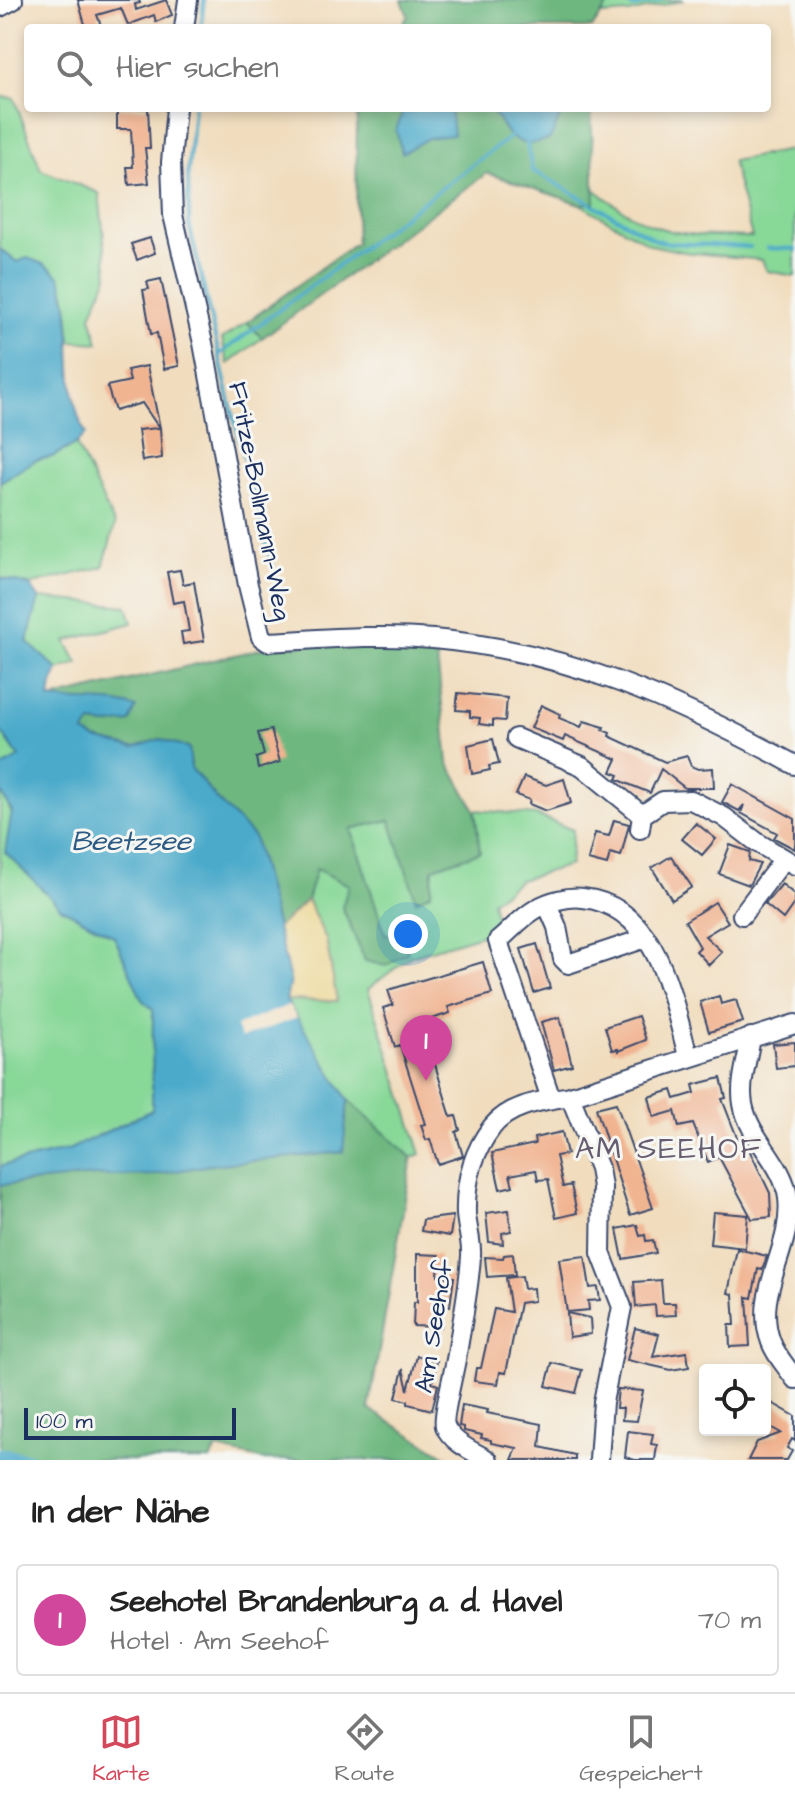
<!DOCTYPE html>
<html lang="de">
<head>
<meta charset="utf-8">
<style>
	:root { --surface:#fff; --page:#f6f6f6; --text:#222; --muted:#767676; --line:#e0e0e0; --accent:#d1495b }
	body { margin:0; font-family:"Architects Daughter",sans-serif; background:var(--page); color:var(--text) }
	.controls { position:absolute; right:24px; bottom:24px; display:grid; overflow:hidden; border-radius:8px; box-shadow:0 4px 12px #0003 }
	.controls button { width:72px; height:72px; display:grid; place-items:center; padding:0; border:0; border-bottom:2px solid var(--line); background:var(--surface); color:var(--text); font:40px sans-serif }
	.scale { position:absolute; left:24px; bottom:20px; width:212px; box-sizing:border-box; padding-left:8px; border:4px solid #1b2f5e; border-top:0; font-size:22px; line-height:28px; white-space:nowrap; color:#1b2f5e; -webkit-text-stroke:6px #f6f6f2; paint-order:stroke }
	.you { position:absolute; left:408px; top:934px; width:28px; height:28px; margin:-20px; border:6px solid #fff; border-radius:50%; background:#1a73e8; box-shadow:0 0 0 12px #1a73e833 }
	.badge { display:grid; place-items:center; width:52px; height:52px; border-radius:50%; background:var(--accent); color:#fff; font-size:26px; font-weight:700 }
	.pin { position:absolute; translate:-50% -66px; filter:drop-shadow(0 2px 4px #0008) }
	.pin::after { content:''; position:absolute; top:42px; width:28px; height:24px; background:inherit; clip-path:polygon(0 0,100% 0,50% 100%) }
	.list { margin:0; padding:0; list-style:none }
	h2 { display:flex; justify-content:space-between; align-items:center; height:104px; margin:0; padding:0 32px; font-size:34px }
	h2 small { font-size:26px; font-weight:400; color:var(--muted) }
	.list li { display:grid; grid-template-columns:52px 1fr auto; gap:24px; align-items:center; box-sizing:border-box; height:112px; margin:0 16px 16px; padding:0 16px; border:2px solid var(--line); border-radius:8px }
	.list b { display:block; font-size:30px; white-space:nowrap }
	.list p { margin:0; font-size:26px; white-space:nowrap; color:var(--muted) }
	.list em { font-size:26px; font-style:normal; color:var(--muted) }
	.icon { flex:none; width:44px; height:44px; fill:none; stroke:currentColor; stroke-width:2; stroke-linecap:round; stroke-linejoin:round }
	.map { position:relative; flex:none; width:795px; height:1460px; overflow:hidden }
	.search { position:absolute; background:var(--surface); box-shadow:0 4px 12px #0003; left:24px; right:24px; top:24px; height:88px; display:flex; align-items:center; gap:20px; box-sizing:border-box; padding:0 28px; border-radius:8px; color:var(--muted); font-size:30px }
	.sheet { height:232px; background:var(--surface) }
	nav { display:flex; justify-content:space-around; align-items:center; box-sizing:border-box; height:112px; border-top:2px solid var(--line); background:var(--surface); font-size:22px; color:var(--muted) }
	nav a { display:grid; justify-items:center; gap:4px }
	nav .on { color:var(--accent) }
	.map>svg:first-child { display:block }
</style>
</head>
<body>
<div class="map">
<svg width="795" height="1460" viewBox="0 0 795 1460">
	<rect width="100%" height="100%" fill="#f6f6f2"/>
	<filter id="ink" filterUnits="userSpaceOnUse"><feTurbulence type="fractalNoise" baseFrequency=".0125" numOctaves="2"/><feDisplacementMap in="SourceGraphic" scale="16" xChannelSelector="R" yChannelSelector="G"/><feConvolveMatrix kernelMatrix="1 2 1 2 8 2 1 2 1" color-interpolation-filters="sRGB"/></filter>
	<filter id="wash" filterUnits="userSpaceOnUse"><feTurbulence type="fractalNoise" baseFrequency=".006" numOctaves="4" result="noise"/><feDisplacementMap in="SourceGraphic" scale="32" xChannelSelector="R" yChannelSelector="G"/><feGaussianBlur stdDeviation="1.8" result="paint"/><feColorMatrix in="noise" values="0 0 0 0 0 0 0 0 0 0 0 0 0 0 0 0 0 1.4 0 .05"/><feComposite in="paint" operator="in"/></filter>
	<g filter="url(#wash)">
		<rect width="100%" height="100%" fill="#f1ddbe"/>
		<path fill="#88d898" stroke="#52847b" stroke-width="2" d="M 607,0 L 684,0 L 629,13 L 601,15 L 608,5 Z
			M 0,97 L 14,98 L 41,170 L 99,193 L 108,276 L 91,315 L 98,343 L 71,341 C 66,300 72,274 27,258 L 18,263 L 0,249 Z
			M 795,149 L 795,276 L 767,271 L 762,260 L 684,252 L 651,245 L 580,204 L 595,203 L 594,189 C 655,237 678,235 752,237 L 732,161 Z
			M 247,322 L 262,338 L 228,364 L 222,339 Z
			M 76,444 L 115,525 L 103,567 L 29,585 L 0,578 L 0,482 L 36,460 L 52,457 Z
			M 39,598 L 127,606 L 132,623 L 66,641 L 78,663 L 58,670 L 27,642 Z
			M 0,730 L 19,757 L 1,793 L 61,908 L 114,936 L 142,1000 L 153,1009 L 152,1110 L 68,1150 L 0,1166 Z
			M 475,810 L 536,815 L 573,830 L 570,865 L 520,880 L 492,901 L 498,930 L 411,956 L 368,989 L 421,1154 L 412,1158 L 348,1100 L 286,1000 L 336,1001 L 326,939 L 307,900 L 315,868 L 349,885 L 385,934 L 351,829 L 390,820 L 417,900 L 433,868 L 479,851 Z"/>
		<path fill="#6eb880" stroke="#44746f" stroke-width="2" d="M 402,0 L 607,0 L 608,5 L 592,28 L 400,28 L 408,16 Z
			M 357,108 L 404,108 L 396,130 L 402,153 L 428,138 L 452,134 L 450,108 L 490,108 L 510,137 L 563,110 L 563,108 L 591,108 L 595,203 L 580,204 L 487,173 L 262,338 L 247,322 L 356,243 Z
			M 345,642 L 436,648 L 448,762 L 475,810 L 480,852 L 433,868 L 431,893 L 416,900 L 390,820 L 351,829 L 385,934 L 404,937 L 408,952 L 386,966 L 365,961 L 342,907 L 349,885 L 316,869 L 307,900 L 277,928 L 254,837 L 219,802 L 191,768 L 189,748 L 160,739 L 134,748 L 95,739 L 83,733 L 91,723 L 109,725 L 78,703 L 50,699 L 268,647 Z
			M 348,1100 L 412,1158 L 369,1409 L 452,1460 L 265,1460 L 217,1449 L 210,1460 L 0,1460 L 0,1185 L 94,1176 L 153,1175 L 210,1165 L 342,1152 Z"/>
		<path fill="#eeda9e" stroke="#84847e" stroke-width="2" d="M 307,900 L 326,939 L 337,1001 L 286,1000 L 290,980 L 277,928 Z"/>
		<path fill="#4baaca" stroke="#336c94" stroke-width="2" d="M 404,108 L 450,108 L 453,135 L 428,138 L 402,153 L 396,130 Z
			M 490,108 L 563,108 L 563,110 L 550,139 L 527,145 L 510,137 Z
			M 0,249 L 17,262 L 27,258 C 40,262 50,266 59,276 C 63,283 64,292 66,300 C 74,341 65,399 86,434 L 76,444 L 52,457 L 36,460 L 0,482 Z
			M 0,578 L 29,585 L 39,598 L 27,642 L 58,670 L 52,684 L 50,699 C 78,703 110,698 136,708 L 130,722 L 109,725 L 91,723 L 84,733 L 95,739 L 134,748 L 160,739 L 189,748 L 191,768 L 219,802 L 254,837 L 290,980 L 286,1000 L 348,1100 L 343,1152 L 210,1165 L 153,1175 L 94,1176 L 0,1185 L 0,1166 L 68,1150 L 152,1110 L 153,1009 L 142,1000 L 114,936 L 61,908 L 5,852 L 12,811 L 1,793 L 1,768 L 19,757 L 0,730 Z"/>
		<path fill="#f1ddbe" d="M 289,1005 L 297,1018 L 241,1038 L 236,1026 Z"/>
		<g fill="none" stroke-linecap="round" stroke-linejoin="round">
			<path stroke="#4baaca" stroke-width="4" d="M 620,0 L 633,7 L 660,0
				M 201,28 L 204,0
				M 194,108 L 188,171 L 189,224 L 230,403 L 282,603
				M 527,145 L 532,170 L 656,240 L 670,243 L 750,247
				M 768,248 L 795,249
				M 220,354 L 510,137"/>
			<path stroke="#4baaca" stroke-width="14" d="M 0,1455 L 28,1460"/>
		</g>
		<g id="blocks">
			<path fill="#f1b491" d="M 78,0 L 139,0 L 140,3 L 135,4 L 136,10 L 166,0 L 172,15 L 156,22 L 154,15 L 128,25 L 121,8 L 97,15 L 102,28 L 86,28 Z
				M 148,108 L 150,148 L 145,148 L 149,183 L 129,185 L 127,167 L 133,167 L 131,129 L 117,129 L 117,109 Z
				M 150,238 L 155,253 L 137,260 L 131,244 Z
				M 161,279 L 179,366 L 164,369 L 157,333 L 151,334 L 143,290 L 149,289 L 147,282 Z
				M 147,366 L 160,428 L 162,458 L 142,461 L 138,430 L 159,428 L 142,403 L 115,411 L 107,386 L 130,381 L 127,370 Z
				M 180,570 L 183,584 L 194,582 L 204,641 L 183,644 L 181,632 L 189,631 L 184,601 L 173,603 L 167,572 Z
				M 458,693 L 507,698 L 505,721 L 493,720 L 493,726 L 479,724 L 480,718 L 470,717 L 470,711 L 456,710 Z
				M 541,705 L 560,714 L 559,718 L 581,727 L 584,721 L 604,727 L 603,730 L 610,733 L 609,736 L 665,762 L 687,756 L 691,766 L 698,769 L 713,768 L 714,788 L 685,788 L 661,769 L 650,793 L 628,784 L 617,779 L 619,775 L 611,772 L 617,759 L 565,736 L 563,741 L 531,728 Z
				M 271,730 L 280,762 L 258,769 L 256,758 L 264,755 L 258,733 Z
				M 493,739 L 499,764 L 489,766 L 490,770 L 472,774 L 468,745 Z
				M 524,777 L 546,785 L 564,779 L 571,803 L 546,811 L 529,804 L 530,800 L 516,795 Z
				M 732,784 L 795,819 L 795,849 L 774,838 L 777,833 L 741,813 L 744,805 L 739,811 L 722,802 Z
				M 614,820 L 629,824 L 621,856 L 610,853 L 607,865 L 588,860 L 595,833 L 609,836 Z
				M 696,823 L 716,839 L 702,855 L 682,839 Z
				M 730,845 L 750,852 L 749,861 L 760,864 L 749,885 L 719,874 Z
				M 671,856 L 692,887 L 672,900 L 652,868 Z
				M 782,884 L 795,895 L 795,902 L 783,919 L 765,904 Z
				M 715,902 L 728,922 L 705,936 L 722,952 L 709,965 L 696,951 L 700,947 L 685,921 Z
				M 537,944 L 550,988 L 534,993 L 521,949 Z
				M 483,962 L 492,994 L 448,1007 L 450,1013 L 422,1022 L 451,1117 L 456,1116 L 460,1130 L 456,1132 L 463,1156 L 438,1164 L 430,1139 L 426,1140 L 421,1125 L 425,1124 L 400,1045 L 395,1047 L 383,1008 L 393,1005 L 388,990 Z
				M 719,996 L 721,1004 L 736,1000 L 743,1022 L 709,1032 L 700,1002 Z
				M 638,1016 L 646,1040 L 618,1051 L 618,1049 L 612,1050 L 605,1027 Z
				M 560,1017 L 572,1065 L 554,1070 L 541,1022 Z
				M 795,1042 L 795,1066 L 776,1068 L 773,1044 Z
				M 721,1078 L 726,1098 L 722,1099 L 740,1145 L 746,1143 L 770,1193 L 771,1217 L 752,1219 L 719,1157 L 708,1162 L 693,1124 L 679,1127 L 675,1111 L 654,1117 L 649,1097 L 672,1090 L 675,1099 L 695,1093 L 693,1085 Z
				M 616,1103 L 653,1208 L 630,1215 L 596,1108 Z
				M 562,1132 L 567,1154 L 556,1156 L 563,1187 L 571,1185 L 577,1213 L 556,1218 L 548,1179 L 538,1180 L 536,1170 L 510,1175 L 513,1186 L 500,1189 L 492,1153 L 535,1144 L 534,1138 Z
				M 509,1210 L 511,1231 L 502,1233 L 503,1244 L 489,1242 L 486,1213 Z
				M 713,1212 L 748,1215 L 745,1248 L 710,1244 Z
				M 453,1216 L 450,1236 L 421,1231 L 423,1220 Z
				M 637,1225 L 640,1236 L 645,1235 L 646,1241 L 653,1240 L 656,1253 L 623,1259 L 617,1229 Z
				M 737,1249 L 767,1256 L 762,1270 L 758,1269 L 752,1298 L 747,1297 L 750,1346 L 730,1347 L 729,1325 L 735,1325 L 733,1294 L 728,1293 Z
				M 417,1254 L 439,1255 L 438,1276 L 454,1277 L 450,1306 L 441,1306 L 441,1327 L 413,1326 L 414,1302 L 417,1302 Z
				M 513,1254 L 515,1275 L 487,1277 L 485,1257 L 503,1258 L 504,1255 Z
				M 585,1256 L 590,1288 L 598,1287 L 600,1300 L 588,1301 L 589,1310 L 567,1312 L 559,1259 Z
				M 522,1276 L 524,1289 L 533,1288 L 534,1301 L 520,1303 L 506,1373 L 500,1372 L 498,1384 L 474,1381 L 476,1368 L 481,1368 L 494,1309 L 511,1312 L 506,1278 Z
				M 661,1280 L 663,1303 L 675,1303 L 676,1315 L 656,1316 L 655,1305 L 636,1307 L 634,1282 Z
				M 567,1313 L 590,1318 L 591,1334 L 569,1337 Z
				M 635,1328 L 659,1334 L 653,1357 L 687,1352 L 689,1367 L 671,1370 L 627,1360 Z
				M 417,1356 L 437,1361 L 432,1383 L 438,1385 L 432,1410 L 408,1404 L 408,1401 L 396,1398 L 403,1369 L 408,1390 Z
				M 552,1363 L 582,1370 L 576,1393 L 546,1386 Z
				M 618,1389 L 643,1391 L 637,1421 L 622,1420 L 623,1408 L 616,1408 Z
				M 772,1403 L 795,1416 L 795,1441 L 792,1439 L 787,1448 L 792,1451 L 787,1460 L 748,1460 L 757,1442 L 781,1433 L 765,1424 L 765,1414 Z
				M 462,1405 L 488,1410 L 487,1413 L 542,1424 L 540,1447 L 575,1455 L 575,1460 L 512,1460 L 517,1448 L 491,1443 L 491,1440 L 481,1438 L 482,1435 L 464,1431 L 464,1427 L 459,1426 Z
				M 628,1431 L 653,1434 L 651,1444 L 657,1445 L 655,1460 L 635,1460 L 625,1457 Z"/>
		</g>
	</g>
	<g filter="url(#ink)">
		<use href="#blocks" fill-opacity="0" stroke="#3b496c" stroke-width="2"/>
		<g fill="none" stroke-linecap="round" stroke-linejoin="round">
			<g stroke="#3b496c" stroke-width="22">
				<path id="minor" d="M 0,7 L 13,0
					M 184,28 L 188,0
					M 176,108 L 171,162 L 173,215 L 203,343 L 248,585 L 261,637 L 268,642 C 323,639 378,634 433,639 C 568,651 678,701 795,765
					M 516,738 L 582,766 L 642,815
					M 640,829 L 642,815 L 663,801 L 691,800 L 724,817 L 758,843 L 795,865
					M 547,904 L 557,927 L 563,959 L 568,964 L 646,938
					M 742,915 L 784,859
					M 751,1037 C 748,1059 739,1082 743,1104 C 749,1139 784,1163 788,1198 C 794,1249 752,1292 771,1342 C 776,1356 787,1367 795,1379
					M 570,1096 L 599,1168 L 602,1187 L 601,1253 L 622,1307 L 603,1402 L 599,1460
					M 551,1099 L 498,941 C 510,931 522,917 536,909 C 549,901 569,896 583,898 C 658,906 672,998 688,1056
					M 488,1460 C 474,1452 451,1442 445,1426 C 442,1417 455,1368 457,1354 C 462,1322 469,1289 471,1256 C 472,1242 467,1228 466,1214 C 465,1183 473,1152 492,1127 C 510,1104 543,1101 570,1096 L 795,1024"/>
			</g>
			<use href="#minor" stroke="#fff" stroke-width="18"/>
		</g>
	</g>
	<g text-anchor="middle" stroke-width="6" stroke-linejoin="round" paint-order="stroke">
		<g font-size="26" fill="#1b2f5e" stroke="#f6f6f2">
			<text transform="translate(261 501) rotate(79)" y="9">Fritze-Bollmann-Weg</text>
			<text transform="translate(433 1326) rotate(-81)" y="9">Am Seehof</text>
		</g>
		<g font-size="28" font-style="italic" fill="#2c5a84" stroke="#f6f6f2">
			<text x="131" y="850">Beetzsee</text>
		</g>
		<g font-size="30" letter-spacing="2" fill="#665e70" stroke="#f6f6f2">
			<text x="669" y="1158">AM SEEHOF</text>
		</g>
	</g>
</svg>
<div class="controls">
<button><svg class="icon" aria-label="locate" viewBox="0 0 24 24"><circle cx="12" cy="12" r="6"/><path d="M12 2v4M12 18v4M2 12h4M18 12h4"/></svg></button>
</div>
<div class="scale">100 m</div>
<div class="you"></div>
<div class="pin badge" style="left:426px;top:1081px;background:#d1479c">1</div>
<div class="search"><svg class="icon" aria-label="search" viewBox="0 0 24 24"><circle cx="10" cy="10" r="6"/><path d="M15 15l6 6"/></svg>Hier suchen</div>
</div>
<section class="sheet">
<h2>In der Nähe<small></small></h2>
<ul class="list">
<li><span class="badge" style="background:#d1479c">1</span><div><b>Seehotel Brandenburg a. d. Havel</b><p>Hotel · Am Seehof</p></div><em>70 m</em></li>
</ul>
</section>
<nav>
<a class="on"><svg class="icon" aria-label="map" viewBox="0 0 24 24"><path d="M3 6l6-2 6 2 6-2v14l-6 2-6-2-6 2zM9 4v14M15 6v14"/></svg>Karte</a>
<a><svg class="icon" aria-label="directions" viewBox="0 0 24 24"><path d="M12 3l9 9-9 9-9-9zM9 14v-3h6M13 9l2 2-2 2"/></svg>Route</a>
<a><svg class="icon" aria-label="saved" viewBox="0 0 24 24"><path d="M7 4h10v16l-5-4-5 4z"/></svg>Gespeichert</a>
</nav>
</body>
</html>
